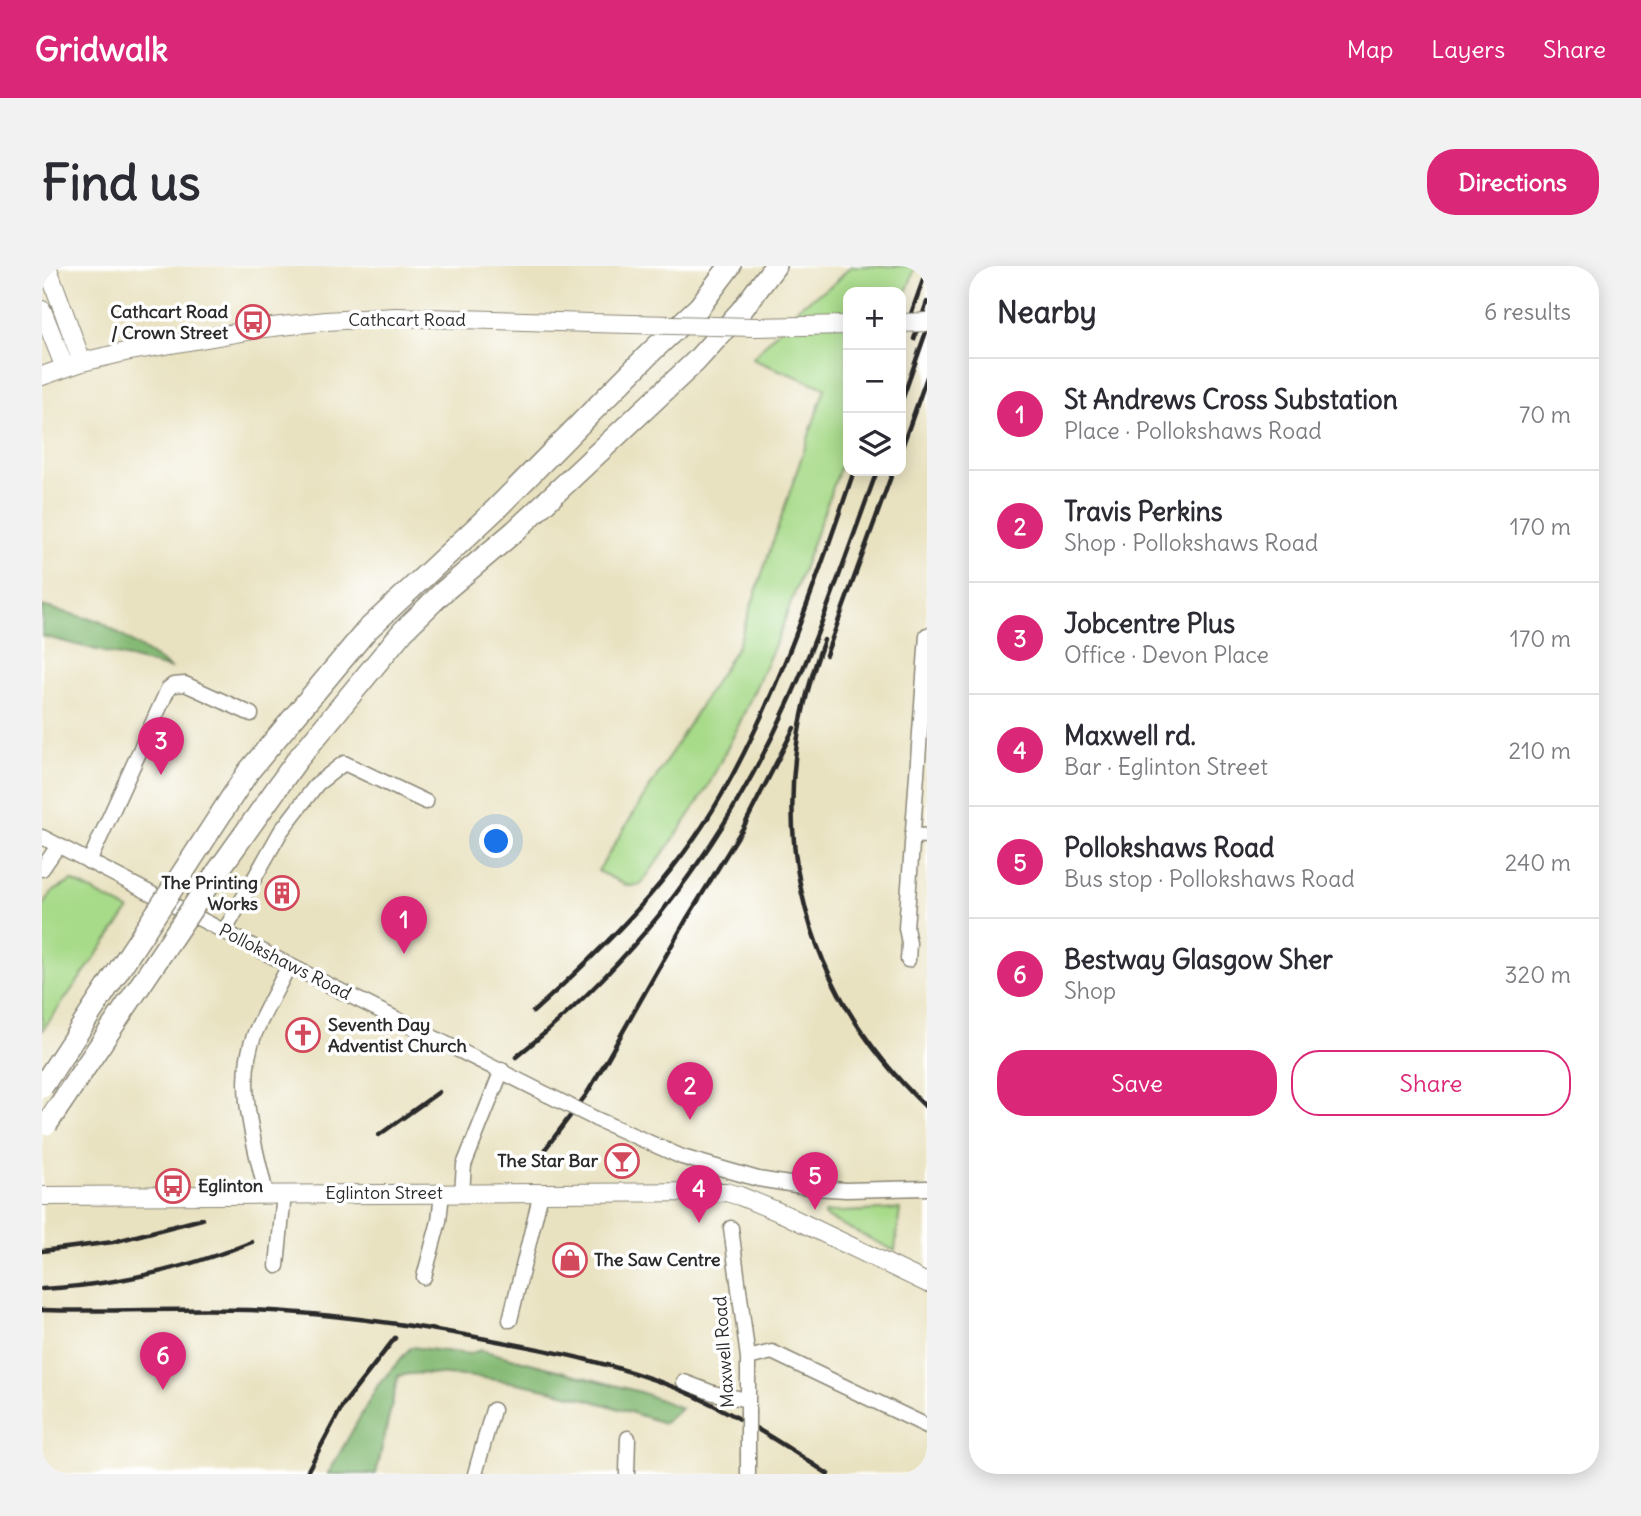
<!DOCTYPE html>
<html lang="en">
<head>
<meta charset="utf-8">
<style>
	:root { --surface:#fff; --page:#f2f2f3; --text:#2b2b33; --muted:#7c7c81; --line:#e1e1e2; --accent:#db2777 }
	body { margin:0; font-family:Delius,sans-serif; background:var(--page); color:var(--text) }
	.controls { position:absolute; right:21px; top:21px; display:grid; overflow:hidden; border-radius:14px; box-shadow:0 4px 18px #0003 }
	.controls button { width:63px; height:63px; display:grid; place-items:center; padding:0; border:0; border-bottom:2px solid var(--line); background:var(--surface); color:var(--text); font:35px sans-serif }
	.you { position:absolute; left:455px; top:576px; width:24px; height:24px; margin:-18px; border:5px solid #fff; border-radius:50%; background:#1a73e8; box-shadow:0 0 0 10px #1a73e833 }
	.badge { display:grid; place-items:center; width:46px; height:46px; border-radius:50%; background:var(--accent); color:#fff; font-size:23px; font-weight:700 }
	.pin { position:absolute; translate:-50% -58px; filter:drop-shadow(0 2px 4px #0008) }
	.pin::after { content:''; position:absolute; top:37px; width:24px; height:21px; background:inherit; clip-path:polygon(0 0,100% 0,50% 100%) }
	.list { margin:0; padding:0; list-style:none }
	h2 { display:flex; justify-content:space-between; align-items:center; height:91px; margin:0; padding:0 28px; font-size:30px }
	h2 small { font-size:23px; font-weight:400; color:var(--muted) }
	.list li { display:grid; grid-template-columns:46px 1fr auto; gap:21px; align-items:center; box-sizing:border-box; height:112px; padding:0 28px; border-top:2px solid var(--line) }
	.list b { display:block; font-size:26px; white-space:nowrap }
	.list p { margin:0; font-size:23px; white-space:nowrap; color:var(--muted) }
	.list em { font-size:23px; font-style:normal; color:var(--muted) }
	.actions { display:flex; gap:14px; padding:21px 28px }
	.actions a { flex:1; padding:16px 0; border:2px solid var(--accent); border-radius:28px; text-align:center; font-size:24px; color:var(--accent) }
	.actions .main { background:var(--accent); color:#fff }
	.icon { flex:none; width:38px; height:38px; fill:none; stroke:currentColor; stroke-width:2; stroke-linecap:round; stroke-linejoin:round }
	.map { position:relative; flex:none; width:885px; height:1208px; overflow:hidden; border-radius:28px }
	header { display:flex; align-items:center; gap:42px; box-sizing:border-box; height:98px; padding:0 35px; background:var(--accent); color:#fff }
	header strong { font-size:33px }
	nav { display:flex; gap:38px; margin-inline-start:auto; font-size:24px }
	.intro { display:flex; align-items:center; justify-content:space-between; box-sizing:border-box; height:168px; padding:0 42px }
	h1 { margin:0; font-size:49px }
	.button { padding:18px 32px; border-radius:28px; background:var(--accent); color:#fff; font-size:24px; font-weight:700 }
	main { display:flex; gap:42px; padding:0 42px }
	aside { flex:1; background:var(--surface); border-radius:28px; box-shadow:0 4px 18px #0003 }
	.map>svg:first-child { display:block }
</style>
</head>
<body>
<header>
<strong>Gridwalk</strong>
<nav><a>Map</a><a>Layers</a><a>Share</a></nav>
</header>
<div class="intro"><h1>Find us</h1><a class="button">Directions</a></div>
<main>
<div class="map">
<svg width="885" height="1208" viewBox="0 0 885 1208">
	<rect width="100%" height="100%" fill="#fff"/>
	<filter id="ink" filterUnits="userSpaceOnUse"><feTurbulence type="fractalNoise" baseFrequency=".0143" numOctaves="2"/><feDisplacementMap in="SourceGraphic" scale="14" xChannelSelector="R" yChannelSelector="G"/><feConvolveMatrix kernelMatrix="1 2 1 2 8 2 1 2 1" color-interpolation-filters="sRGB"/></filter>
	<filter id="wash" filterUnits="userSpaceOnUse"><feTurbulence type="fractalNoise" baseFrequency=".00686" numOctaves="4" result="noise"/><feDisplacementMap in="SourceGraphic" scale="28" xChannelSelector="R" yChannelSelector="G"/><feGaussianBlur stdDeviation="1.57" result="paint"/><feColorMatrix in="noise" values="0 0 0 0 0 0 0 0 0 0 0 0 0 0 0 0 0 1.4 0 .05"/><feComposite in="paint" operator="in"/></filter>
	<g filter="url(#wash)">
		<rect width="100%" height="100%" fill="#e9e2c1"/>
		<path fill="#a7da89" stroke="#69825a" stroke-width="2" d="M 809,0 L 874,0 L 859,40 L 859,26 L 806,26 L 806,180 L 736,372 L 693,467 L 665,522 L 636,567 L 598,619 L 586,620 L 556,605 L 696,379 L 783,122 L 710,93 L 758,40 L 793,17 Z
			M 30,615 L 87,644 L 0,765 L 0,643 L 10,626 Z
			M 858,943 L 853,985 L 782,950 L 782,947 Z"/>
		<path fill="#85ba75" stroke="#587250" stroke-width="2" d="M 0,340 L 59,356 L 130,403 L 0,370 Z
			M 369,1081 L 427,1088 L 439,1084 L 598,1126 L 639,1142 L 622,1157 C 552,1134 479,1112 404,1109 C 388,1108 372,1106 356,1110 L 334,1208 L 286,1208 L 336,1119 Z"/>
	</g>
	<g filter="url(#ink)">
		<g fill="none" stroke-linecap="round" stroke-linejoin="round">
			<g stroke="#8a8676" stroke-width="17">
				<path id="minor" d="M 870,569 L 885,570
					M 0,571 L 247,699 L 506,829
					M 47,596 L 126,423 L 131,419 L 143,418 L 209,448
					M 0,603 L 16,580
					M 182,666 L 239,565 L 275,518 L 302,497 L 384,536
					M 866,694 L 867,677 L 864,662 L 885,369
					M 554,853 L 640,891 L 716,913 L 772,922 L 804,924 L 885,922
					M 420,927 L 422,899 L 460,804
					M 224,928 C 213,878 192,818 213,767 C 223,744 236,722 247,699
					M 689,962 L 706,1092 L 706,1147
					M 235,1000 L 242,928
					M 382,1011 L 397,955 L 400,927
					M 468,1054 L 499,927
					M 706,1092 L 730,1086 L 885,1160
					M 642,1116 L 671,1127 L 706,1134
					M 433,1208 L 451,1144
					M 585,1208 L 586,1172
					M 706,1208 L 706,1191"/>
			</g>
			<g stroke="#8a8676" stroke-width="20">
				<path id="major" d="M 5,0 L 40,96
					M 0,44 L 23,102
					M 713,61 L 806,59
					M 0,110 L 40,96 L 83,86 L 222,62 L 284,55 L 354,51 L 548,57
					M 0,930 L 684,926 L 698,930 L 744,949 L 885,1017"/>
			</g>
			<g stroke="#8a8676" stroke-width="24">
				<path id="highway" d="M 136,614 L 206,506 L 324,365 L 454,243 L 610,85 L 657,41 L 688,0
					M 161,626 L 255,494 L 361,365 L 401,326 L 473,265 L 654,95 L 699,45 L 733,0"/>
			</g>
			<use href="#minor" stroke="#fff" stroke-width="14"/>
			<use href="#major" stroke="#fff" stroke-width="18"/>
			<use href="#highway" stroke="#fff" stroke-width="21"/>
			<path stroke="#2b2b2b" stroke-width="4.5" d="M 872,73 L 885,36
				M 859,76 L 885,3
				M 859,137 L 885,63
				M 859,184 L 885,111
				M 782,374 C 718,546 751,714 885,842
				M 784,389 L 851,205
				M 491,746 C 561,683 632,613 679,530 C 737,428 774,315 812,205
				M 474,791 C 597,693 684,575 748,433 C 781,359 807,281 835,205
				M 337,869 L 397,826
				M 504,882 L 544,829 L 566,792 L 644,654 L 701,562 L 752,462
				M 0,985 L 71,976 L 160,953
				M 0,1023 C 72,1019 143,1003 210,976
				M 0,1044 C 69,1046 138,1042 207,1044 C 290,1047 373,1059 455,1075 C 515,1086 577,1099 634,1122 C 688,1144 738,1176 786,1208
				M 264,1208 L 301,1139 L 353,1072"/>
			<g stroke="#8a8676" stroke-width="17" stroke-linecap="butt">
				<path id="minor-bridge" d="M 506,829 L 554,853
					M 706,1191 L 706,1147"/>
			</g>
			<g stroke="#8a8676" stroke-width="20" stroke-linecap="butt">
				<path id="major-bridge" d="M 548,57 L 713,61
					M 859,57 L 885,56"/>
			</g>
			<g stroke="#8a8676" stroke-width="24" stroke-linecap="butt">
				<path id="highway-bridge" d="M 0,821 L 136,614
					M 5,858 L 161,626"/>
			</g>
			<use href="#minor-bridge" stroke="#fff" stroke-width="14"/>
			<use href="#major-bridge" stroke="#fff" stroke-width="18"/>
			<use href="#highway-bridge" stroke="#fff" stroke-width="21"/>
		</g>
	</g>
	<defs>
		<g id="bus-ring" transform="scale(1.75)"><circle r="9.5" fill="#fff" stroke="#d1495b" stroke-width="1.5"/><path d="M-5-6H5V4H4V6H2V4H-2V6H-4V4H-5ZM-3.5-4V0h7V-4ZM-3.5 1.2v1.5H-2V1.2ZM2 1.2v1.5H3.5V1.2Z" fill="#d1495b"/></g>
		<g id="building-ring" transform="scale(1.75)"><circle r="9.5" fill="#fff" stroke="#d1495b" stroke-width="1.5"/><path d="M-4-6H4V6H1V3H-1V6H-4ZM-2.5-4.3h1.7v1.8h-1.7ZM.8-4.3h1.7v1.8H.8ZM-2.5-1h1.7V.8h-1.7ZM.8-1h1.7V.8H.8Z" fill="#d1495b"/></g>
		<g id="church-ring" transform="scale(1.75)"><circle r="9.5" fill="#fff" stroke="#d1495b" stroke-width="1.5"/><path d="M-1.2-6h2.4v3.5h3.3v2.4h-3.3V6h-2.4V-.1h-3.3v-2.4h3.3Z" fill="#d1495b"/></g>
		<g id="bar-ring" transform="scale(1.75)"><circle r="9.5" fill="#fff" stroke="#d1495b" stroke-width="1.5"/><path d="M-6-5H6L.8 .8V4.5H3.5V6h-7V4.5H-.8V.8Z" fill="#d1495b"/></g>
		<g id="shop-ring" transform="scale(1.75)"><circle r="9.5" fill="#fff" stroke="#d1495b" stroke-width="1.5"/><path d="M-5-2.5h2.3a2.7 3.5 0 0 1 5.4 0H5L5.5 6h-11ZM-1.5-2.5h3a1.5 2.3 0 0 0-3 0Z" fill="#d1495b"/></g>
	</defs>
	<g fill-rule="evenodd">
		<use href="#bus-ring" x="211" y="56"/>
		<use href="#building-ring" x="240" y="627"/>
		<use href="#church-ring" x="261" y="769"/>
		<use href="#bar-ring" x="580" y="895"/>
		<use href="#bus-ring" x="131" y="920"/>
		<use href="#shop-ring" x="528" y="994"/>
	</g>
	<g text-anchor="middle" stroke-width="7" stroke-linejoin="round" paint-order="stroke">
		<g font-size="18" font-weight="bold" fill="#2b2b2b" stroke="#fff" text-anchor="end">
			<text x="186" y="52">Cathcart Road<tspan x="186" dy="21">/ Crown Street</tspan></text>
			<text x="216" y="623">The Printing<tspan x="216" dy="21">Works</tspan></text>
			<text x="286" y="765" text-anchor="start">Seventh Day<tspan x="286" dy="21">Adventist Church</tspan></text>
			<text x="556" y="901">The Star Bar</text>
			<text x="156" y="926" text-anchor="start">Eglinton</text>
			<text x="552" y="1000" text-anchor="start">The Saw Centre</text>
		</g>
		<g font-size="18" fill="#2b2b2b" stroke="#fff">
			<text x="365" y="60">Cathcart Road</text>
			<text transform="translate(243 696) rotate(27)" y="6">Pollokshaws Road</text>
			<text x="342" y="933">Eglinton Street</text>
			<text transform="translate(682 1086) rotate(-94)" y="6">Maxwell Road</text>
		</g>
	</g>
</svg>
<div class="controls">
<button>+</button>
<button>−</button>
<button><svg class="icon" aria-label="layers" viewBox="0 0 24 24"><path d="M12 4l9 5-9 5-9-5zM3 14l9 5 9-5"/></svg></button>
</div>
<div class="you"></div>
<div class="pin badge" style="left:362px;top:688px">1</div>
<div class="pin badge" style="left:648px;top:854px">2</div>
<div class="pin badge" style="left:119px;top:509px">3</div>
<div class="pin badge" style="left:657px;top:957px">4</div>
<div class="pin badge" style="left:773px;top:944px">5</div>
<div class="pin badge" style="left:121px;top:1124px">6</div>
</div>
<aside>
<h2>Nearby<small>6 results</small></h2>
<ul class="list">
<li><span class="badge">1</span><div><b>St Andrews Cross Substation</b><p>Place · Pollokshaws Road</p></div><em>70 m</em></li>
<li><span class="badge">2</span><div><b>Travis Perkins</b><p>Shop · Pollokshaws Road</p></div><em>170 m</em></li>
<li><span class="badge">3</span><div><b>Jobcentre Plus</b><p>Office · Devon Place</p></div><em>170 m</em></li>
<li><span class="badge">4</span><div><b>Maxwell rd.</b><p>Bar · Eglinton Street</p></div><em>210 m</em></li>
<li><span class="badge">5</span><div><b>Pollokshaws Road</b><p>Bus stop · Pollokshaws Road</p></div><em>240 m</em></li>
<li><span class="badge">6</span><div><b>Bestway Glasgow Sher</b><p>Shop</p></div><em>320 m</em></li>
</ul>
<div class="actions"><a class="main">Save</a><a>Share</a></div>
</aside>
</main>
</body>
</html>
